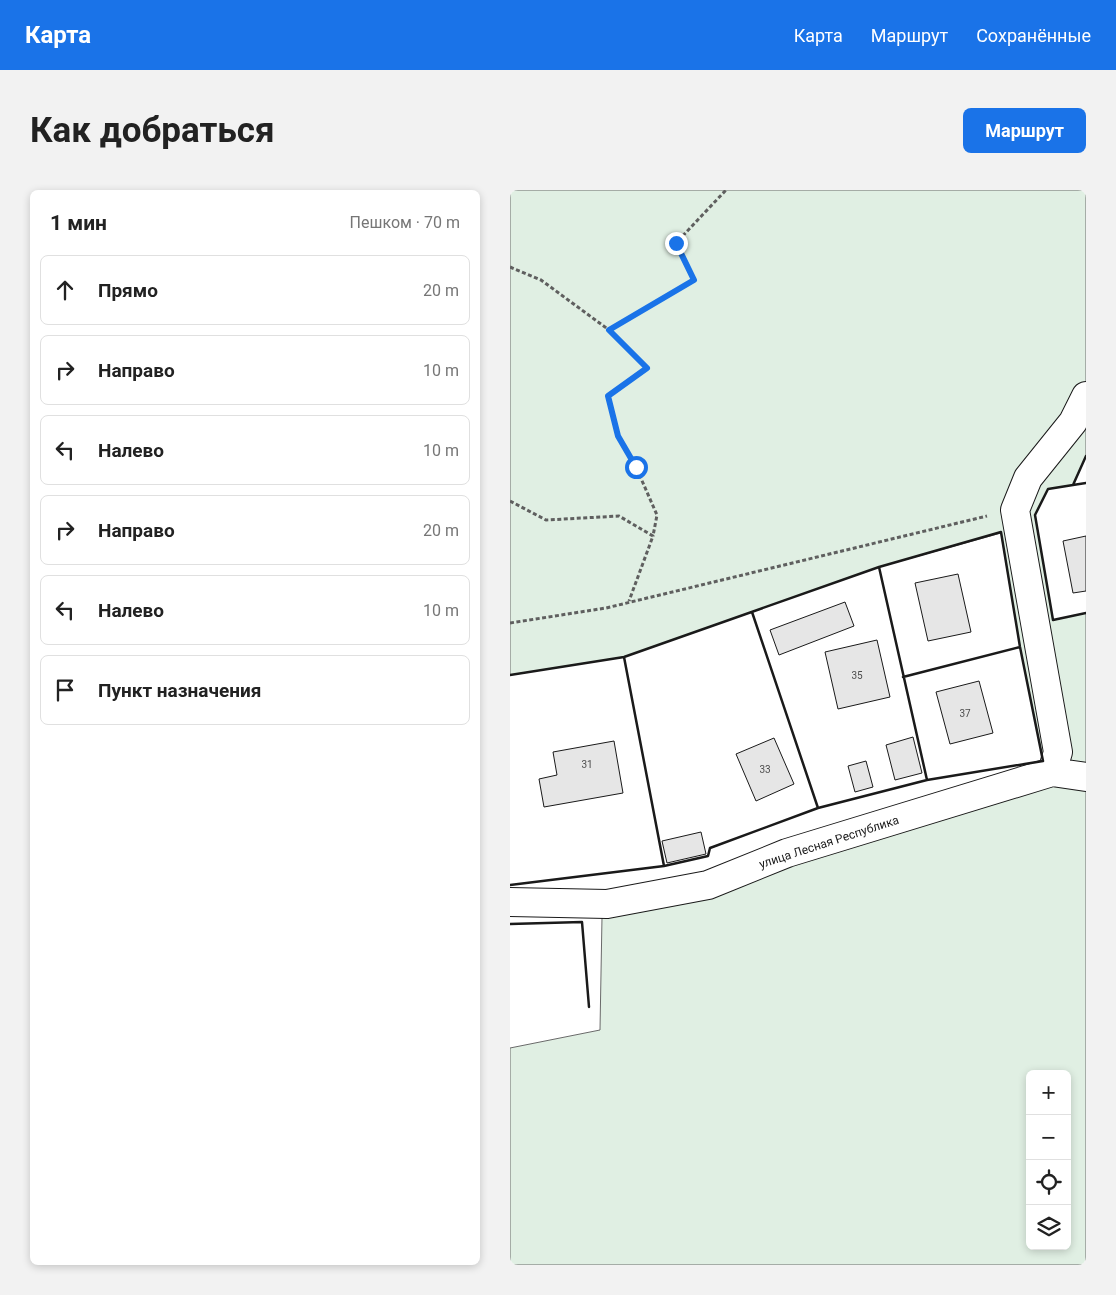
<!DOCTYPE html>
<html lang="ru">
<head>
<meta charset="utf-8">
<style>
	:root { --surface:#fff; --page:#f2f2f2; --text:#222; --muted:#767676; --line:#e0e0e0; --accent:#1a73e8 }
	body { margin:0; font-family:Roboto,sans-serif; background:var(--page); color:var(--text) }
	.controls { position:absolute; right:15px; bottom:15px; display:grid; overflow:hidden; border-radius:8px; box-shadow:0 2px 8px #0003 }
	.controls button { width:45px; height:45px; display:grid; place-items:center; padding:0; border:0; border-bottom:1px solid var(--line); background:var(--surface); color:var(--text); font:25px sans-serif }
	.stop { position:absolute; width:15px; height:15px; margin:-11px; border:4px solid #1a73e8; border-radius:50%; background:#fff }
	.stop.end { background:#1a73e8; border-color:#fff; box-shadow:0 1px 5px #0008 }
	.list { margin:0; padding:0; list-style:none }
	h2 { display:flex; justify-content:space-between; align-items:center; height:65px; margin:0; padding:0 20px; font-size:21px }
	h2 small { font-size:16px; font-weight:400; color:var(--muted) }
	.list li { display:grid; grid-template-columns:32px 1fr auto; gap:15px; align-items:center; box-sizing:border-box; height:70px; margin:0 10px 10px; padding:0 10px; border:1px solid var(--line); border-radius:8px }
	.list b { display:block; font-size:19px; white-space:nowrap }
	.list em { font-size:16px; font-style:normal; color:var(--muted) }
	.icon { flex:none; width:28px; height:28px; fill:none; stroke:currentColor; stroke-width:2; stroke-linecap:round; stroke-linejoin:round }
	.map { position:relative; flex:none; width:576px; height:1075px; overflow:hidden; border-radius:8px }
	header { display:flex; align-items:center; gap:30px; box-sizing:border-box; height:70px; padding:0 25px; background:var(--accent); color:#fff }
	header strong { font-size:24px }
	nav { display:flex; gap:28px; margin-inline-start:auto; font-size:18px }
	.intro { display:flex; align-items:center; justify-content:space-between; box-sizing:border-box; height:120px; padding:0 30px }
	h1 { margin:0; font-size:35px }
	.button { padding:12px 22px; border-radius:8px; background:var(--accent); color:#fff; font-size:18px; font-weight:700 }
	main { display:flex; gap:30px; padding:0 30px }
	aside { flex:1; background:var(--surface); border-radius:8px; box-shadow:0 2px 8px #0003 }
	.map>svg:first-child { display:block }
</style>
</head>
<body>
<header>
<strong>Карта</strong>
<nav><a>Карта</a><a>Маршрут</a><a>Сохранённые</a></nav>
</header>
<div class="intro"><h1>Как добраться</h1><a class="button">Маршрут</a></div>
<main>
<aside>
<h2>1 мин<small>Пешком · 70 m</small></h2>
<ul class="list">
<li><svg class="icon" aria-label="ahead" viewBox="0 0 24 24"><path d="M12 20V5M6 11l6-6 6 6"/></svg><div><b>Прямо</b></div><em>20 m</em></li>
<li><svg class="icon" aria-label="right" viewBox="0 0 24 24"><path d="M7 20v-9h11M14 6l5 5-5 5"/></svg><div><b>Направо</b></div><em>10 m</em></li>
<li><svg class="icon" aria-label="left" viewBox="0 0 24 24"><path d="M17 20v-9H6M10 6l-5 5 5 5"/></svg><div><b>Налево</b></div><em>10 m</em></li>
<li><svg class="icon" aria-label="right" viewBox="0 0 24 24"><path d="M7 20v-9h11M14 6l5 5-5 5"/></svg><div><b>Направо</b></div><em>20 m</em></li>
<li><svg class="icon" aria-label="left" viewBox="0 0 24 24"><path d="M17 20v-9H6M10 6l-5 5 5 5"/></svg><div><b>Налево</b></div><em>10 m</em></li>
<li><svg class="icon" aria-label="arrive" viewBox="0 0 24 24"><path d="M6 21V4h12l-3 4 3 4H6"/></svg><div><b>Пункт назначения</b></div></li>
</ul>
</aside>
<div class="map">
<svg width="576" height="1075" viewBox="0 0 576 1075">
	<rect width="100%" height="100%" fill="#fff"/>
	<path fill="#e0efe3" stroke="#6a6a6a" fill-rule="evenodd" d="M 0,0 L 576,0 L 576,266 L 563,295 L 538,299 L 525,325 L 543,430 L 576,423 L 576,1075 L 0,1075 L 0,858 L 90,840 L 92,727 L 533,570 L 510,457 L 491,343 L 369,377 L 114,467 L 0,485 ZM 520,884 L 557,884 L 557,1056 L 520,1056 Z"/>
	<path fill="#e6e6e6" stroke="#1a1a1a" d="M 576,346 L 576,401 L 563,403 L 553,351 Z
		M 448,384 L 461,442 L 418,451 L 405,393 Z
		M 335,412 L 344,436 L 269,465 L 260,440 Z
		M 367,450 L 380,507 L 328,519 L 315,462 Z
		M 469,491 L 483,543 L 440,554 L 426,502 Z
		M 403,547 L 412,583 L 385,590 L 376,555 Z
		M 264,548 L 284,594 L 246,611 L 226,564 Z
		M 104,551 L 113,603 L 34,617 L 29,589 L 47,585 L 43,562 Z
		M 356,571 L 363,597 L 345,602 L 338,576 Z
		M 191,642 L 196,664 L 157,673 L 152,651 Z"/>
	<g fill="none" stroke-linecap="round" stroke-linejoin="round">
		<g stroke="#1a1a1a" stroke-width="30">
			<path id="minor" d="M 542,582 L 548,562 L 505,320 L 518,288 L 563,232 L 576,206
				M 0,712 L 97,714 L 198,695 L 277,663 L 542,582 L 576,587"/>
		</g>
		<path stroke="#5f5f5f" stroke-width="3" stroke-dasharray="4 2.5" stroke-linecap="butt" d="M 0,77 L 31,90 L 99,140 L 137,179 L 98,206 L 108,246 L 126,277 L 147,325 L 143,346
			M 99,140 L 184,90 L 166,53 L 216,0
			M 0,311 L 36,330 L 109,326 L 143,346 L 119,411
			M 0,433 L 96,418 L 477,326"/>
		<use href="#minor" stroke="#fff" stroke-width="28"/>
		<path stroke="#1a1a1a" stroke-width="2.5" d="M 576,266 L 563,295 L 538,299 L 525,325 L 543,430 L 576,423
			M 563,295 L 576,293
			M 369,377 L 417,590
			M 242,422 L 308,618
			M 114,467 L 154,676
			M 0,485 L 114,467 L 369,377 L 491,342 L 510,457 L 533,571 L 417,590 L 308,618 L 200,658 L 198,666 L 154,676 L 0,695
			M 393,487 L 510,457
			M 0,734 L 72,732 L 79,817"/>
	</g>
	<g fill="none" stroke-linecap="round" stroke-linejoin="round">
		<path stroke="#1a73e8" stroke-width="6" d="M 126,277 L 108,246 L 98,206 L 137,178 L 99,140 L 184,90 L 166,53"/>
	</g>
	<g text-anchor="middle" stroke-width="4" stroke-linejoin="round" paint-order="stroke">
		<g font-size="10" fill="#4d4d4d">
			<text x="347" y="489">35</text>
			<text x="455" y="527">37</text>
			<text x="77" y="578">31</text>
			<text x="255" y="583">33</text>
		</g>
		<g font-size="12" fill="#1a1a1a" stroke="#fff">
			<text transform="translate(319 652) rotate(-18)" y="4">улица Лесная Республика</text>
		</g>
	</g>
</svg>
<div class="controls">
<button>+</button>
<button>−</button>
<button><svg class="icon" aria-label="locate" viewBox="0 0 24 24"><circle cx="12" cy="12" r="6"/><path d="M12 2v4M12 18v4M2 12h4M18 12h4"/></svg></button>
<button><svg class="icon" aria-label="layers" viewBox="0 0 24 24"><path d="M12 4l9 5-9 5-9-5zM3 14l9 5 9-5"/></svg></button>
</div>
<div class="stop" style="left:126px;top:277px"></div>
<div class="stop end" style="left:166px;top:53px"></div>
</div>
</main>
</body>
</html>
